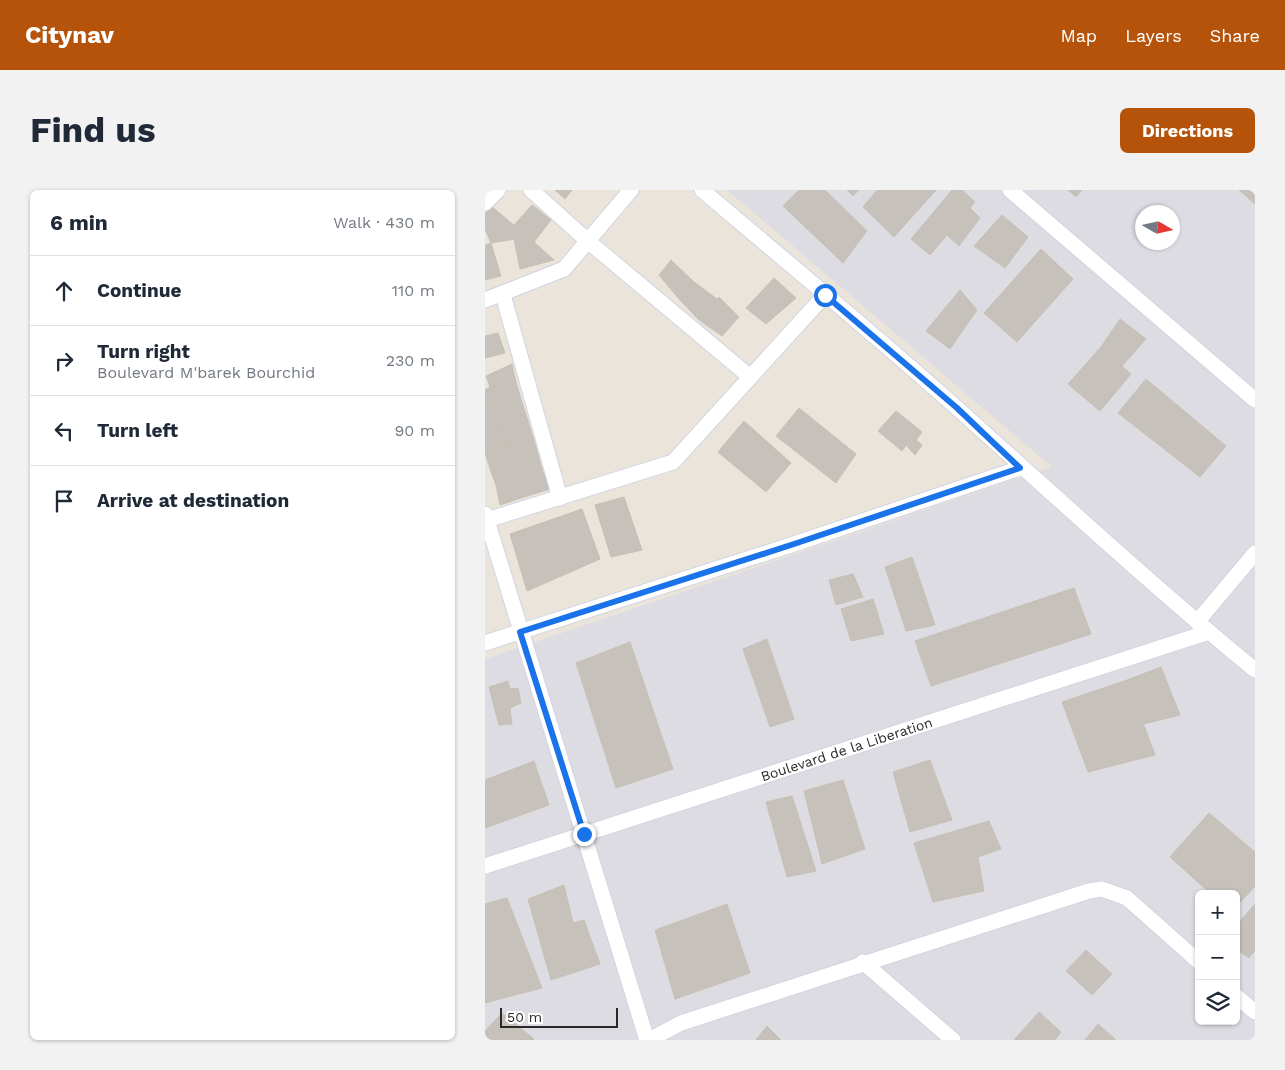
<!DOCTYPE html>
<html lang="en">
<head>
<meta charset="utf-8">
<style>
	:root { --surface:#fff; --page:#f2f2f3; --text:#1f2937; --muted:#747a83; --line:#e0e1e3; --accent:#b45309 }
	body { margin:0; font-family:"Work Sans",sans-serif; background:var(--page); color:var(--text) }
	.controls { position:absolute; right:15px; bottom:15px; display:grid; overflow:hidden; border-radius:8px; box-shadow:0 1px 4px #0004 }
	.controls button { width:45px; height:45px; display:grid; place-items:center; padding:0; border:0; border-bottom:1px solid var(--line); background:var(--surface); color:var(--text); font:25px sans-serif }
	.compass { position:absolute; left:650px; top:15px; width:45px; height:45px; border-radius:50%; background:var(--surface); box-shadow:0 1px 4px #0004; rotate:99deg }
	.scale { position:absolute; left:15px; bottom:12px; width:118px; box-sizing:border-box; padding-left:5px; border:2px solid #292929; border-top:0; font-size:14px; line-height:18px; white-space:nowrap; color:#292929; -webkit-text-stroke:4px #fff; paint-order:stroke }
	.stop { position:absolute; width:15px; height:15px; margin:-11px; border:4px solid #1a73e8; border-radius:50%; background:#fff }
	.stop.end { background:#1a73e8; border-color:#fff; box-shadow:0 1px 5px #0008 }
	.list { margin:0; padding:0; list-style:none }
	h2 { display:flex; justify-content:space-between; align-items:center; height:65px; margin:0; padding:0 20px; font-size:21px }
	h2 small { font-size:16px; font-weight:400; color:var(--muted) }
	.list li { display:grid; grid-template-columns:32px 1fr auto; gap:15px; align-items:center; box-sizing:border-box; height:70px; padding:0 20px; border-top:1px solid var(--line) }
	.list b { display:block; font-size:19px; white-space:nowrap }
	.list p { margin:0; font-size:16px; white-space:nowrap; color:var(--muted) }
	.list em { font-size:16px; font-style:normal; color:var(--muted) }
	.icon { flex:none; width:28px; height:28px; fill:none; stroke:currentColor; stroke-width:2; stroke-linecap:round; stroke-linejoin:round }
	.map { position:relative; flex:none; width:770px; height:850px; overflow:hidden; border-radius:8px }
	header { display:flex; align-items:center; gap:30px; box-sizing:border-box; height:70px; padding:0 25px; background:var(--accent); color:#fff }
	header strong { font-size:24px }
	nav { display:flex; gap:28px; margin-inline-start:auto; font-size:18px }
	.intro { display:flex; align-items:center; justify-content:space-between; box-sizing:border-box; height:120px; padding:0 30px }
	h1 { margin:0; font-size:35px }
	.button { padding:12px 22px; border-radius:8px; background:var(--accent); color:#fff; font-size:18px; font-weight:700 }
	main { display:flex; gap:30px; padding:0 30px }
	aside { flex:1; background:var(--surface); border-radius:8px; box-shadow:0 1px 4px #0004 }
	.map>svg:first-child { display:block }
</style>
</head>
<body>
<header>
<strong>Citynav</strong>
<nav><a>Map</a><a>Layers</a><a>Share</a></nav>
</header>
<div class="intro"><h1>Find us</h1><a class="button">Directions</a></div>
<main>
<aside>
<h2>6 min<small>Walk · 430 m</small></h2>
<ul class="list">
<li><svg class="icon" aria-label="ahead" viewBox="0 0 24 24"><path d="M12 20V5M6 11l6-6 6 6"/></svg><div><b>Continue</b></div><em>110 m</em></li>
<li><svg class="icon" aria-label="right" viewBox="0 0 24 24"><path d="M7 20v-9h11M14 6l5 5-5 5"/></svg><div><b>Turn right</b><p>Boulevard M'barek Bourchid</p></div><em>230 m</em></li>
<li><svg class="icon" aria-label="left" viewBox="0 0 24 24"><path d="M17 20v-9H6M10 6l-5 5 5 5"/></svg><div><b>Turn left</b></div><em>90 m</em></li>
<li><svg class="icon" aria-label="arrive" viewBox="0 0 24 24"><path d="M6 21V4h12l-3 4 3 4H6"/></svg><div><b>Arrive at destination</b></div></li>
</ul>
</aside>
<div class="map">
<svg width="770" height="850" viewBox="0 0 770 850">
	<rect width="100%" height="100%" fill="#ebe4db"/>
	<path fill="#dedce3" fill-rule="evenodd" d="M 242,0 L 770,0 L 770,850 L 0,850 L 0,469 L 567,277 ZM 658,22 L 688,22 L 688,52 L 658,52 ZM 714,704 L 751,704 L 751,831 L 714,831 Z"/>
	<path fill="#c6c1bb" stroke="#c6c0b5" d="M 70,0 L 87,0 L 80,9 Z
		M 314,0 L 340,0 L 382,41 L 358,73 L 298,16 Z
		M 362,0 L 374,0 L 368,6 Z
		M 392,0 L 451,0 L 409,47 L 378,17 Z
		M 467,0 L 477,0 L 490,12 L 445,65 L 426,49 Z
		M 583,0 L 597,0 L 591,7 Z
		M 754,0 L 770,0 L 770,14 Z
		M 47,15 L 66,30 L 49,52 L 29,35 Z
		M 6,16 L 43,47 L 6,53 L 0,39 L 0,24 Z
		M 485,18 L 495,28 L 474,56 L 462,45 Z
		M 517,25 L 543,47 L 520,78 L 489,56 Z
		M 43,47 L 49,52 L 69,70 L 35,79 L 29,49 Z
		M 6,53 L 16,86 L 0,90 L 0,55 Z
		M 556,59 L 588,89 L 532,152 L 499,123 Z
		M 186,70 L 209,92 L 194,109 L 174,85 Z
		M 289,88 L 311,108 L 281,134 L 261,118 Z
		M 209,92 L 232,109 L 214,130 L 194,109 Z
		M 475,100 L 492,120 L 465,159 L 441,141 Z
		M 234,107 L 254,127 L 237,146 L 214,130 Z
		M 635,129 L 661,149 L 637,176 L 616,157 Z
		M 13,143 L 20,163 L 0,168 L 0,146 Z
		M 616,157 L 646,184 L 615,221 L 583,194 Z
		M 27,174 L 30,188 L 5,197 L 1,186 Z
		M 30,188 L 36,209 L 11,217 L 5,197 Z
		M 661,189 L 741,256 L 715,287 L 633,223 Z
		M 5,197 L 11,217 L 0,220 L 0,200 Z
		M 36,209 L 41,225 L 16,236 L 11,217 Z
		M 11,217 L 16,236 L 0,243 L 0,220 Z
		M 314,218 L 371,264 L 351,293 L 291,246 Z
		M 411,221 L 437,242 L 431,250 L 437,255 L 430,265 L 421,255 L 417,261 L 393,241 Z
		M 41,225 L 47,244 L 21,254 L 16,236 Z
		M 259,231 L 306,273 L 281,302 L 233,262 Z
		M 16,236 L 21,254 L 0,262 L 0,243 Z
		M 47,244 L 52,261 L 26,273 L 21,254 Z
		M 21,254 L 26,273 L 5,279 L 0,262 Z
		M 52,261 L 58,282 L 33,290 L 26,273 Z
		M 26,273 L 33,290 L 11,295 L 5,279 Z
		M 58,282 L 65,299 L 36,308 L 33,290 Z
		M 33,290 L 36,308 L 15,315 L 11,295 Z
		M 139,307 L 157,360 L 126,367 L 110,315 Z
		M 97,319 L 115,369 L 42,401 L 25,344 Z
		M 427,367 L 450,435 L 421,441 L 400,377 Z
		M 368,384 L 378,407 L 351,415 L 344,390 Z
		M 589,398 L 606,444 L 446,496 L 430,451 Z
		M 388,409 L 399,444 L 366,451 L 356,419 Z
		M 282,449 L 309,529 L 285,537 L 258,459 Z
		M 145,452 L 188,579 L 131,598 L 91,473 Z
		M 676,477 L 695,525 L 659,534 L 642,490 Z
		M 642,490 L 670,565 L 603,582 L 577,512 Z
		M 23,491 L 25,499 L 33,498 L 36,513 L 25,518 L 27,534 L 14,535 L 4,497 Z
		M 445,570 L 467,630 L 425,642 L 408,582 Z
		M 49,571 L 64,615 L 0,638 L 0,590 Z
		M 358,590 L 380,659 L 337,674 L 319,601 Z
		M 307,606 L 331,681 L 302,687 L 281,612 Z
		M 724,623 L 770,662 L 770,696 L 751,717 L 751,704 L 726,704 L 685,667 Z
		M 504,631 L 516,659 L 493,667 L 499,701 L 448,712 L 429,653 Z
		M 79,695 L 88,733 L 99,730 L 115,774 L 66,790 L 43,709 Z
		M 22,708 L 57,798 L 0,813 L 0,714 Z
		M 242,714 L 265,783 L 190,809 L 170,740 Z
		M 770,714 L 770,760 L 764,768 L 751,759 L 751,736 Z
		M 601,760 L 627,784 L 607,805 L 581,781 Z
		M 554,822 L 576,842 L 570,850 L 529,850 Z
		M 17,823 L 49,849 L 48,850 L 0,850 L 0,841 Z
		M 613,834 L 631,850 L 600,850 Z
		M 282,836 L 296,850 L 271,850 Z"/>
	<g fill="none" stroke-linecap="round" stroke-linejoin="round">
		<g stroke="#d1d4e1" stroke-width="17">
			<g id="minor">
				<path d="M 46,0 L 104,52 L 264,186"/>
				<path d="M 217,0 C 302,72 389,144 472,218 C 571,307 668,396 770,480"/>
				<path d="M 525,0 L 770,210"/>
				<path d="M 0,13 L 13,0"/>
				<path d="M 18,105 L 75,308"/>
				<path d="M 0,110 L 79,79 L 146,0"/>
				<path d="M 0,324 L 162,850"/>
				<path d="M 2,330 L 188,272 L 340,105"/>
				<path d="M 712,432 L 770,363"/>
				<path d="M 0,453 L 309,354 L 535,278"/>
				<path id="s1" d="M 0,676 L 724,442"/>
				<path d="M 378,772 L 468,850"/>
				<path d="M 751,806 L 770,822"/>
				<path d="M 164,850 L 196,833 L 604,701 L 617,699 L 642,708 L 714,772"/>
			</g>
		</g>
		<use href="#minor" stroke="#fff" stroke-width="15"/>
	</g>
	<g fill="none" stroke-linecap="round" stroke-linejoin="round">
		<path stroke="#1a73e8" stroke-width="6" d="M 99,644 L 35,442 L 309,354 L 535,278 L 472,218 L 340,105"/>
	</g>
	<g text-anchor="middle" stroke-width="4" stroke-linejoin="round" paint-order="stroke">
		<g font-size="14" fill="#292929" stroke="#fff">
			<text dy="5" stroke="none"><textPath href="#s1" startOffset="380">Boulevard de la Liberation</textPath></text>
		</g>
	</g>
</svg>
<div class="controls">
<button>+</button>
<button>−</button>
<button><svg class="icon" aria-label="layers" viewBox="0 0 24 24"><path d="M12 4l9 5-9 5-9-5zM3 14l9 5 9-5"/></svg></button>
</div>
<svg class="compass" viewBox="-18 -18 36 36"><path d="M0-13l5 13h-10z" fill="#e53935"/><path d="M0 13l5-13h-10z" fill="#747a83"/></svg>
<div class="scale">50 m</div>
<div class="stop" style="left:340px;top:105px"></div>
<div class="stop end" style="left:99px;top:644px"></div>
</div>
</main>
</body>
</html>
